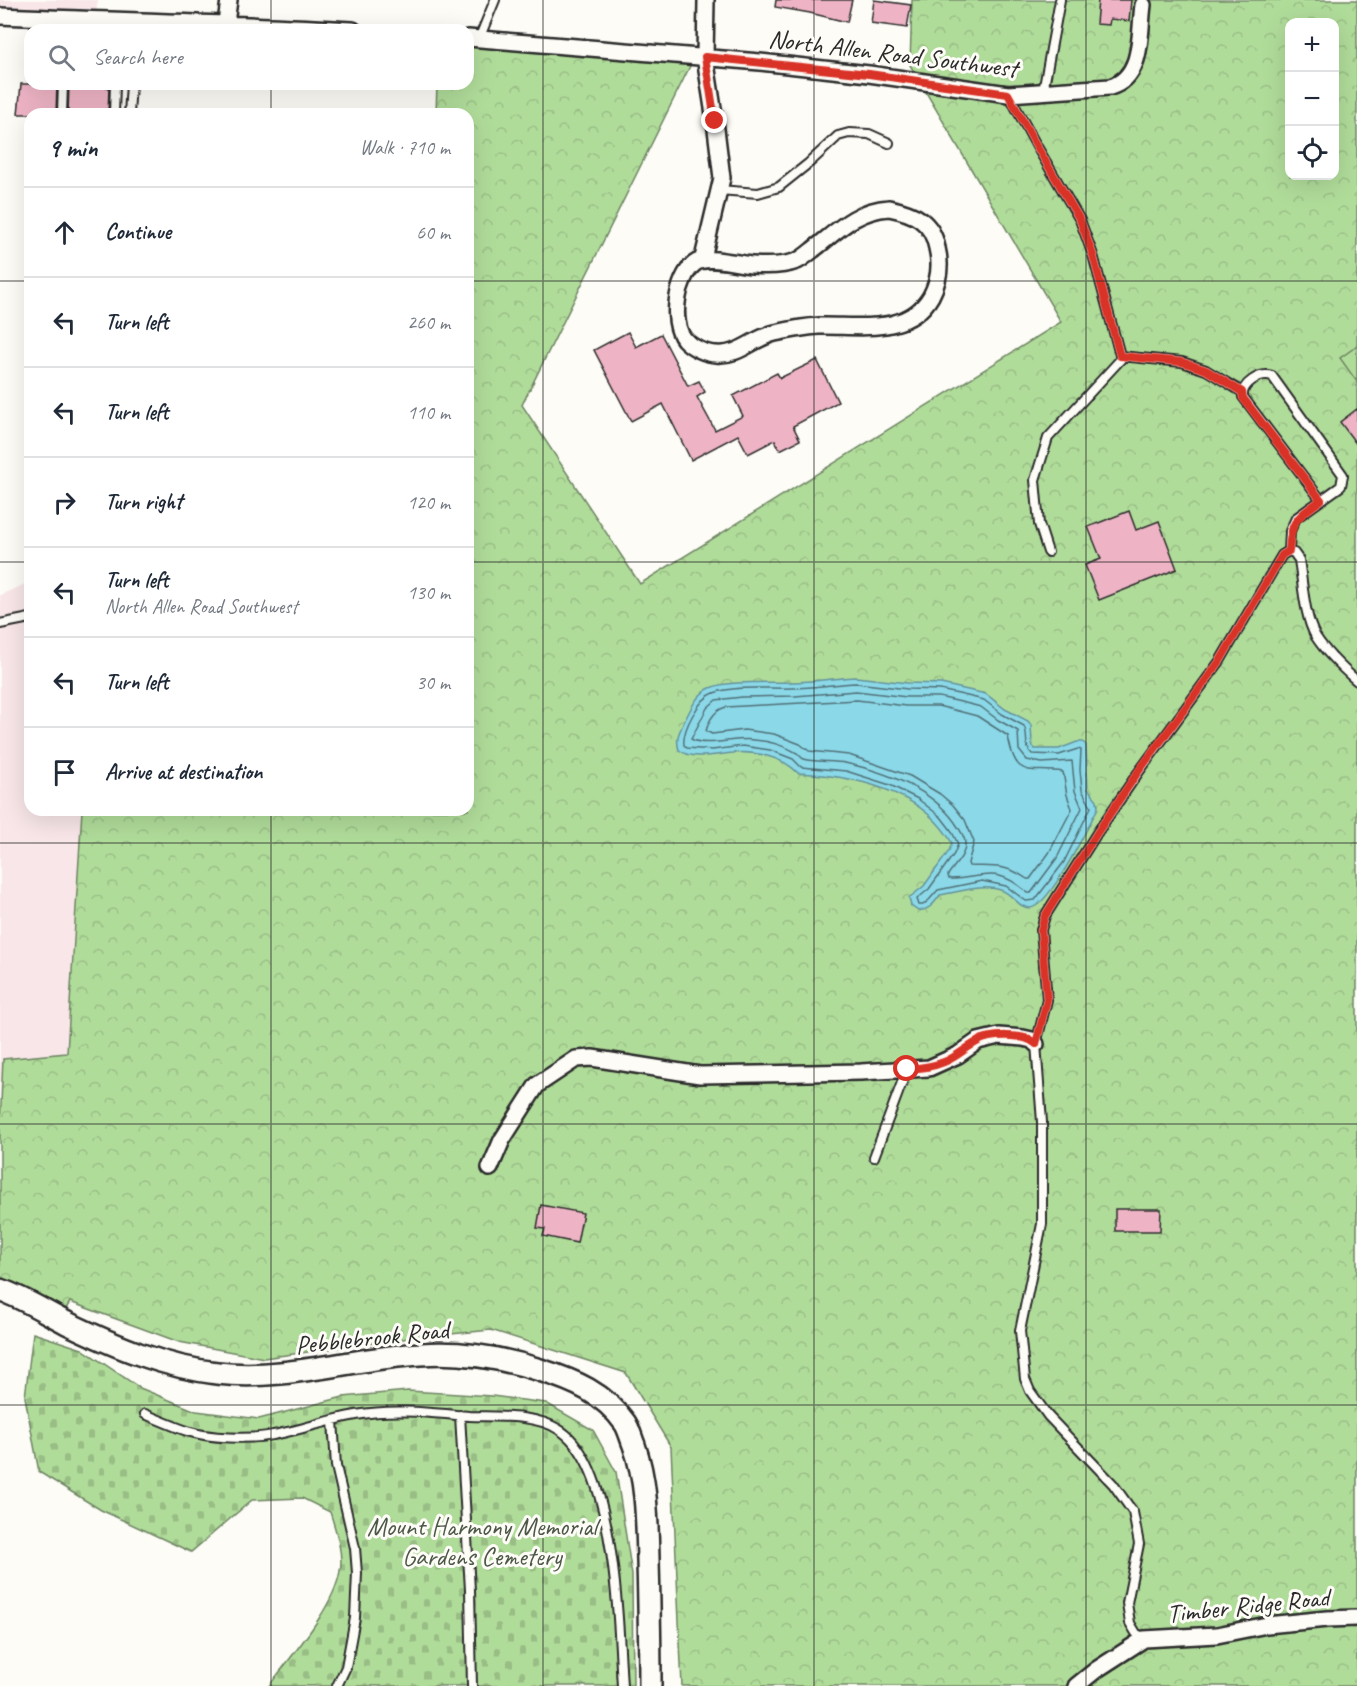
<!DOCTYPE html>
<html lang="en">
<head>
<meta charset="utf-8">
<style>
	:root { --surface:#fff; --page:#f2f2f3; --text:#1f2937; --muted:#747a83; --line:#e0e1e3 }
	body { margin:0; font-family:Caveat,sans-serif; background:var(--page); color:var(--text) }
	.controls { position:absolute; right:18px; top:18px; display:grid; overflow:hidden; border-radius:12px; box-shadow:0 6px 24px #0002 }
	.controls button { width:54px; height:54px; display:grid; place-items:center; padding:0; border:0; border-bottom:2px solid var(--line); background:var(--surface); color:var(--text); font:30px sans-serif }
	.stop { position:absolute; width:18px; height:18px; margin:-14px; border:4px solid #d93025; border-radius:50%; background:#fff }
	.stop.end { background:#d93025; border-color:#fff; box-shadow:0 2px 6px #0008 }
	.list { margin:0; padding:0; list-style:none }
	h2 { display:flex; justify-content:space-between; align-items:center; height:78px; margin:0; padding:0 24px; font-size:26px }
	h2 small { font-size:20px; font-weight:400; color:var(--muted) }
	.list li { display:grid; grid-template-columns:39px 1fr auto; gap:18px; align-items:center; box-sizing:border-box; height:90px; padding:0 24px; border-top:2px solid var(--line) }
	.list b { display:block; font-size:22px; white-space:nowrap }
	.list p { margin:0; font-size:20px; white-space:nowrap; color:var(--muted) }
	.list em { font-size:20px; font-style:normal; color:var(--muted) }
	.icon { flex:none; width:33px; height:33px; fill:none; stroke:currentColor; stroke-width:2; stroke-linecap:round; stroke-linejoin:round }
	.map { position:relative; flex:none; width:1357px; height:1686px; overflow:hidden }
	.search { position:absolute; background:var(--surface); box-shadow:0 6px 24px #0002; left:24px; top:24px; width:450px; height:66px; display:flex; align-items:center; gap:15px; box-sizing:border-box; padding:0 21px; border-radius:18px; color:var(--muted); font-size:22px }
	.panel { position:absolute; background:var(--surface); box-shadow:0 6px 24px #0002; left:24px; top:108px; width:450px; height:708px; border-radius:18px }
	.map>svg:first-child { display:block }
</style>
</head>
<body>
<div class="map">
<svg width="1357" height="1686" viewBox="0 0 1357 1686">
	<defs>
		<pattern id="forest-crowns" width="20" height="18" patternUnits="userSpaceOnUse" patternTransform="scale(1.5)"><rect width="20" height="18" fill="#b0dc9a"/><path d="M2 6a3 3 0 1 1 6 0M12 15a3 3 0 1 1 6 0" fill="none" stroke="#98bd85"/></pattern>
		<pattern id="cemetery-stones" width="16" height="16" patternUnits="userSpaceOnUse" patternTransform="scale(1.5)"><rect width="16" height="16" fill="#b0dc9a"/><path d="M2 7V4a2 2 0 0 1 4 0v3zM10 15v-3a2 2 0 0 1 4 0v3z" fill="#98bd85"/></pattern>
	</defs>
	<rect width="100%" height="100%" fill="#fdfcf7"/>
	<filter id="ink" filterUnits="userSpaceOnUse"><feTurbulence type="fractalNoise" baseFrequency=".0167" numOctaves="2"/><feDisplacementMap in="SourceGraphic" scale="12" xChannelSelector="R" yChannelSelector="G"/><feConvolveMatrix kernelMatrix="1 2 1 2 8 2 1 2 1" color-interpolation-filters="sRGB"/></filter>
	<g filter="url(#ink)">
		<path fill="#f8e6e8" d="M 0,0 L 98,0 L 96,12 L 0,13 Z
			M 30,582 L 30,810 L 82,810 L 67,1053 L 3,1059 L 0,1126 L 0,595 Z"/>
		<path fill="url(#forest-crowns)" stroke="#6e8462" stroke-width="1.5" fill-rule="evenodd" d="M 912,0 L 1357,0 L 1357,1686 L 682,1686 L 671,1447 L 626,1373 L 491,1330 L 410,1338 L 264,1358 L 179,1342 L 70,1302 L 58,1322 L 0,1300 L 0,1126 L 3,1059 L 67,1053 L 82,810 L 468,810 L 468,114 L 436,114 L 437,84 L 468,84 L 468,38 L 698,50 L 522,405 L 640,584 L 1061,322 L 910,65 ZM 1290,22 L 1334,22 L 1334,176 L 1290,176 Z"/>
		<path fill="url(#cemetery-stones)" stroke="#6e8462" stroke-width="1.5" d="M 33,1333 L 82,1349 L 140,1388 L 196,1411 L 259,1419 L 343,1397 L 408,1391 L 492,1396 L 546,1403 L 593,1430 L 616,1472 L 632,1575 L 633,1686 L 269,1686 C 291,1656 334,1608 340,1571 C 344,1554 335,1528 330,1512 L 302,1498 L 252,1500 L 191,1552 L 101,1510 L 39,1472 L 25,1397 Z"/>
		<path fill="#b0dc9a" stroke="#6e8462" stroke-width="1.5" d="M 1357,346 L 1357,382 L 1340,358 Z"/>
		<path fill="#8ad8e8" stroke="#64939c" stroke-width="1.5" d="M 856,677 L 908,683 L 941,684 L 986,694 L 1005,709 L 1028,721 L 1031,725 L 1032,745 L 1035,749 L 1059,749 L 1077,742 L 1083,742 L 1086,745 L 1088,789 L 1097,800 L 1098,808 C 1088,826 1050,907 1030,908 C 1019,908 1013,895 1003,891 C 983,883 960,892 940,895 C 934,904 929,910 918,911 L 911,906 L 909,898 L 924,886 L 949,851 L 952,843 C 922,790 855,776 798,773 C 783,757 755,751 733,753 C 716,754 694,761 679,750 C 675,737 680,731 685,720 C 691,708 697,694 710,688 C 726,680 773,683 792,682 C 814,682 835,678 856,677 Z"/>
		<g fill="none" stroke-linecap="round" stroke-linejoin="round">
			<path stroke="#517077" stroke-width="1.5" d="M 856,683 L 908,689 L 940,690 L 963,695 L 984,700 L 1002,714 L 1024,726 C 1029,736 1023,745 1032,754 L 1059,755 L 1078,749 L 1081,750 L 1080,770 L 1082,790 L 1091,807 L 1064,862 L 1035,900 L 1026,901 L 1006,886 L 982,881 L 938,890 L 929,900 L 923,905 L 919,905 L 917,899 L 929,889 L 954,854 L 958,844 L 951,830 L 941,817 L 918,799 L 890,785 L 846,771 L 801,767 L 793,759 L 770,750 L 743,746 L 712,750 L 687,748 L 684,745 C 682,730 699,698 714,693 C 735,685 770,689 792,688 C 814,688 835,684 856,683 Z
				M 856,691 L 907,697 L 939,697 L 961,702 L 981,707 L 998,720 L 1018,731 L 1019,750 L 1027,760 L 1042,763 L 1072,761 L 1075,791 L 1082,808 L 1057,858 L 1031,893 L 1028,893 C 994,863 985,879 949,879 L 948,875 C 954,865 966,856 965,843 C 965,837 961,832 958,827 C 935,790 886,772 845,763 C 835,761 811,762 804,759 C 801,758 800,755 797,753 C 785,746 768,741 754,740 C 735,737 706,748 691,739 L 707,708 L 716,700 L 742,697 L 795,696 Z
				M 857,700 L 906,706 L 938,706 L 958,711 L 977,716 L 1008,736 C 1016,781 1028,767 1063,772 L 1067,795 L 1072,809 L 1049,853 L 1030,879 L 1027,879 C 1006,864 993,867 969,866 L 968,863 L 974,842 L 965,820 L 953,805 L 940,794 L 910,776 L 849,755 L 809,751 L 800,744 L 774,734 L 744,730 L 712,734 L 706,731 C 709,720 714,710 726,707 Z"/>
		</g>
		<path fill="#eeb4c5" stroke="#2b2b2b" stroke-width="1.5" d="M 776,0 L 852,0 L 847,22 L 810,13 L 775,7 Z
			M 874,0 L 911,5 L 907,28 L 871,23 Z
			M 1098,0 L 1131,0 L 1129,21 L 1110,19 L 1109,25 L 1096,24 Z
			M 21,84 L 57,84 L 56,114 L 18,114 Z
			M 69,84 L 109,87 L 108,114 L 68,114 Z
			M 628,332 L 636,347 L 661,334 L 688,386 L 699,381 L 705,392 L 697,397 L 715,430 L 743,416 L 733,396 L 777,373 L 780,378 L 817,360 L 838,402 L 793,426 L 800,440 L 780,450 L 775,440 L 748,454 L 738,435 L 691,460 L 663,404 L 631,421 L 594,350 Z
			M 1357,409 L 1357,445 L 1340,422 Z
			M 1129,511 L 1136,530 L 1159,521 L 1177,569 L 1099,600 L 1085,565 L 1101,559 L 1088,527 Z
			M 541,1205 L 583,1213 L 577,1243 L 543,1236 L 545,1229 L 537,1228 Z
			M 1115,1209 L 1161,1209 L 1160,1231 L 1115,1231 Z"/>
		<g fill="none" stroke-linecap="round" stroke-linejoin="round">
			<g stroke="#2b2b2b" stroke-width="12">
				<path id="lane" d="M 479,39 L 495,0
					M 1043,92 L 1060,0
					M 1009,95 L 1036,145 L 1080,220 L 1093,255 L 1121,359 L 1048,438 L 1035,480 L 1039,524 L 1048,552
					M 62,114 L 63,84
					M 114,114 L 115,84
					M 129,114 L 131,84
					M 719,190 L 758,193 L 779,187 L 809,163 L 838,136 L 849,133 L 869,134 L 889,143
					M 1120,356 L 1182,362 L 1206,370 L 1242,392
					M 1289,551 L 1290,531 L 1296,518 L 1341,486 L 1343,475 L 1272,376 C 1260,372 1241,384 1243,397 L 1321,500
					M 0,624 L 30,618
					M 874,1157 L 907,1069
					M 145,1414 C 159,1420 173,1426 187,1431 C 209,1438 249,1440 273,1435 C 301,1430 328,1420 356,1415 C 394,1408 432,1413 469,1416 C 497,1417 534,1414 558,1429 C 616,1462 618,1625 622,1686
					M 460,1415 L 470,1590 L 472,1686
					M 333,1420 L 336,1466 L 355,1548 L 357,1573 L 355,1618 L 346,1667 L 337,1686
					M 1144,1639 L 1136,1633 L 1130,1623 L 1127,1603 L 1139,1544 L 1133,1512 L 1113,1484 L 1048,1416 L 1030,1391 L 1025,1379 L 1020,1331 L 1042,1224 L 1042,1122 L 1036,1044 L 1047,1000 L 1041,930 L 1045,916 L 1097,833 L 1138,773 L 1220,661 L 1282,555 L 1289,551 L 1294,553 L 1299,560 C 1303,584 1304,616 1316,637 C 1327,654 1342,668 1357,681"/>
			</g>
			<g stroke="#2b2b2b" stroke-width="20">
				<path id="street" d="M 0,16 C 118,21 235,23 353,30
					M 226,23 L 229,0
					M 468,38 L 760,62 L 869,74 L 1008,94 L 1110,87 C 1144,77 1139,34 1143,5
					M 889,208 C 914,213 932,221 937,248 C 941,264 939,281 931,296 C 908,336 858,325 819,326 C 804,327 789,330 775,333 C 753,338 740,356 716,354 C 706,354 691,347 684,339 C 670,321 677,278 694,264 C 706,254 736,264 752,265 C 765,266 784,266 797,261 C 804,258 812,250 819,245 C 841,227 859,210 889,208 Z
					M 703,258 L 722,178 L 715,121 L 705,57 L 706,0
					M 490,1168 L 502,1140 L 537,1085 L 576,1059 L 592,1058 L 700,1075 L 861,1072 L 929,1068 L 958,1055 L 978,1041 L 999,1036 L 1023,1038 L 1032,1040 L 1036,1044
					M 1076,1686 L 1096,1670 L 1144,1639 L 1217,1635 L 1267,1625 L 1327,1619 L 1357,1618"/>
			</g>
			<g stroke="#2b2b2b" stroke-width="26">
				<path id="secondary" d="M 0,1290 C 24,1298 45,1312 67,1323 C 115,1346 164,1367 217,1373 C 286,1381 352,1358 421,1354 C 461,1351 502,1358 540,1370 C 575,1381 604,1393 625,1423 C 629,1429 631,1438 634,1445 C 647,1482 647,1521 648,1560 C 649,1602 650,1644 650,1686"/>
			</g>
			<use href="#lane" stroke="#fdfcf7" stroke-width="8"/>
			<use href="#street" stroke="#fdfcf7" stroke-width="15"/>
			<use href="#secondary" stroke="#fdfcf7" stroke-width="21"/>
		</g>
	</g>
	<g fill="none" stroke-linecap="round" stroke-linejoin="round" filter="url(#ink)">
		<path stroke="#d93025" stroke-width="8" d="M 715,121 L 705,57 L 869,74 L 1008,94 L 1036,145 L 1080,220 L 1093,255 L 1120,356 L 1182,362 L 1206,370 L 1242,392 L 1243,398 L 1321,500 C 1296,519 1291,519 1289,551 L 1282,555 L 1220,661 L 1138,772 L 1097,833 L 1045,916 L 1041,930 L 1047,1000 L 1036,1044 C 1025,1033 989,1034 977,1042 C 965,1048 957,1057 944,1062 C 932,1067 921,1068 907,1069"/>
	</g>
	<path fill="none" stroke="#2b2b2b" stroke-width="1.5" stroke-opacity="0.55" d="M 271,0 L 271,30M 543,0 L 543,1686M 814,0 L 814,1686M 1086,0 L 1086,1686M 271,84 L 271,114M 0,281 L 30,281M 468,281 L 1357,281M 0,562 L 30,562M 468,562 L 1357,562M 271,810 L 271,1686M 0,843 L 1357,843M 0,1124 L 1357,1124M 0,1405 L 1357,1405"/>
	<g text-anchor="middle" stroke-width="6" stroke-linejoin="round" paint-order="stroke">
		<g font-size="26" fill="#2b2b2b" stroke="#fdfcf7">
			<text transform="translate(893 53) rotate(7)" y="9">North Allen Road Southwest</text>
			<text transform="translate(372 1337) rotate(-6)" y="9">Pebblebrook Road</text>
			<text transform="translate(1248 1605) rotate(-6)" y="9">Timber Ridge Road</text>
		</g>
		<g font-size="26" fill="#4c5747" stroke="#fdfcf7">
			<text x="482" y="1535">Mount Harmony Memorial<tspan x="482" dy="30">Gardens Cemetery</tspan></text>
		</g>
	</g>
</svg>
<div class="controls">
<button>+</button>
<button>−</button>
<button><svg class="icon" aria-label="locate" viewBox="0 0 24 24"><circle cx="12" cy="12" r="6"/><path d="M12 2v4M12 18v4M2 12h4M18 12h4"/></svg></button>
</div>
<div class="stop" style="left:907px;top:1069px"></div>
<div class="stop end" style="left:715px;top:121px"></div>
<div class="search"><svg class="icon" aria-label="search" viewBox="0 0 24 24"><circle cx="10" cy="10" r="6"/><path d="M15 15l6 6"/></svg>Search here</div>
<section class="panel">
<h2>9 min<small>Walk · 710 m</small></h2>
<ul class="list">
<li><svg class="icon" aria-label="ahead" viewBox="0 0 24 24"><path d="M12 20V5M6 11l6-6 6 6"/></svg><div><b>Continue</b></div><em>60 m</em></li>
<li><svg class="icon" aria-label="left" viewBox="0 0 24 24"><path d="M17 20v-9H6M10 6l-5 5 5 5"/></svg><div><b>Turn left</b></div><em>260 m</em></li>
<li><svg class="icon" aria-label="left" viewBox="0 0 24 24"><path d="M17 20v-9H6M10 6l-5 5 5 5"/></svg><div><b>Turn left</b></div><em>110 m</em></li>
<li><svg class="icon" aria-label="right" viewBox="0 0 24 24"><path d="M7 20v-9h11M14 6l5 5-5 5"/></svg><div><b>Turn right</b></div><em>120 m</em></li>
<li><svg class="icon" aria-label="left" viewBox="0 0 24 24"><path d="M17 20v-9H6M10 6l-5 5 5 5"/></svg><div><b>Turn left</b><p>North Allen Road Southwest</p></div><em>130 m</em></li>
<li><svg class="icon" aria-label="left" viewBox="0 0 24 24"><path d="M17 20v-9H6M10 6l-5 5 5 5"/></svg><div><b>Turn left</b></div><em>30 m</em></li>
<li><svg class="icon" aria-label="arrive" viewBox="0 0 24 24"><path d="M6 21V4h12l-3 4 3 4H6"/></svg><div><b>Arrive at destination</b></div></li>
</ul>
</section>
</div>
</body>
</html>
